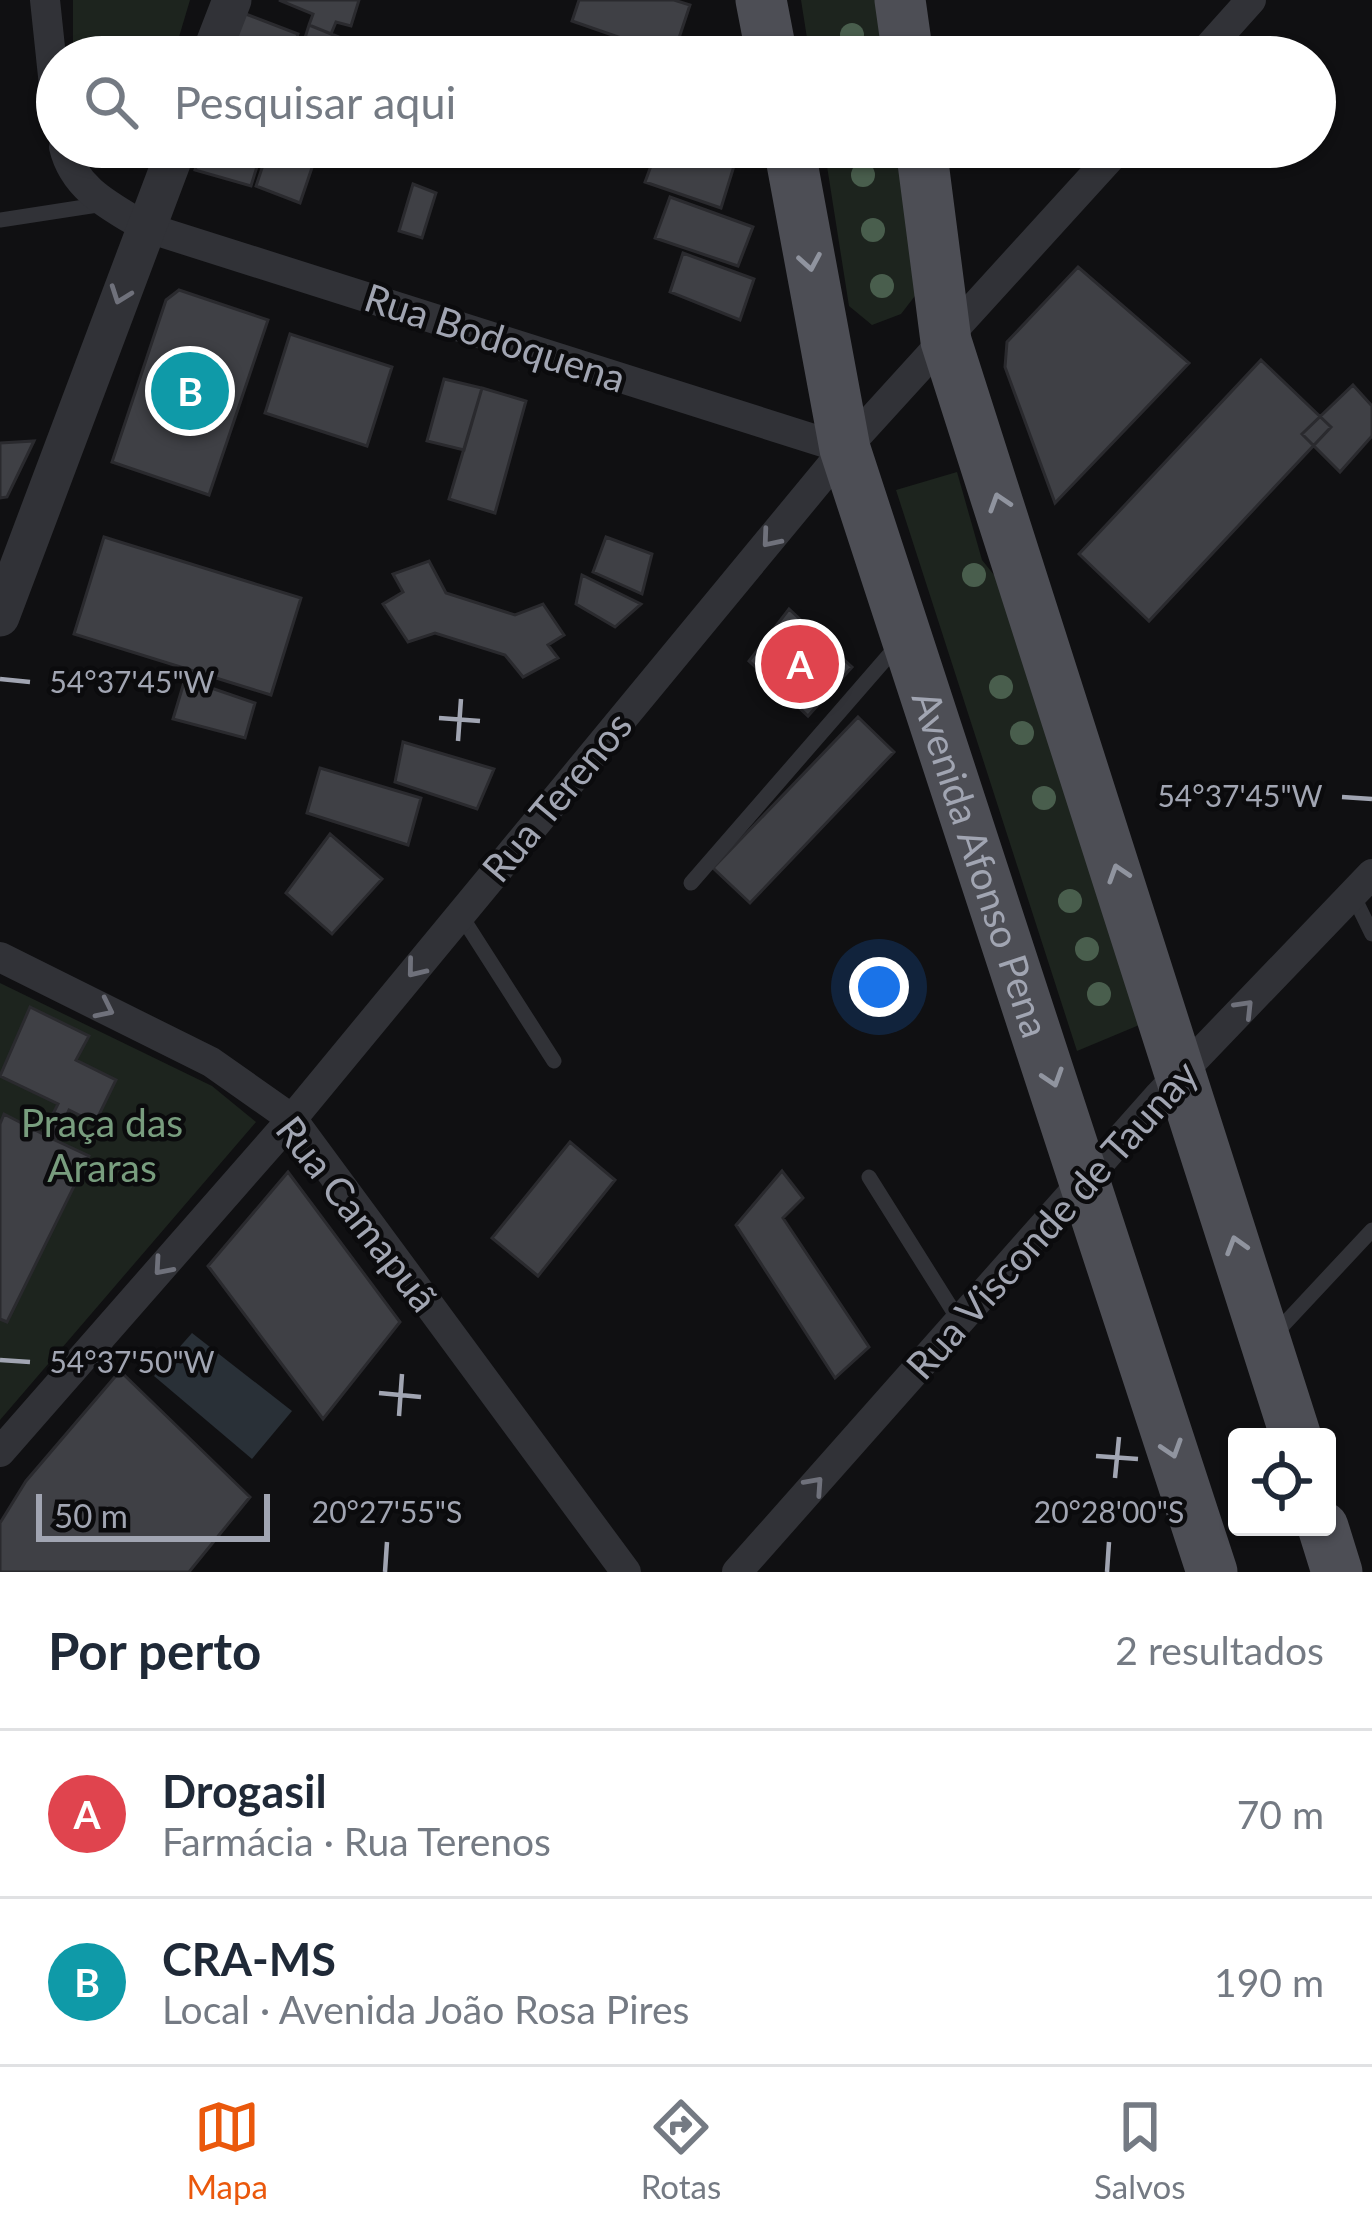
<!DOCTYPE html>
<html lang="pt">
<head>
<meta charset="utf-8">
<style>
	:root { --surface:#fff; --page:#f2f2f3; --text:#1f2937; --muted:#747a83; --line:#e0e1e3; --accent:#ea580c }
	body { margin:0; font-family:Lato,sans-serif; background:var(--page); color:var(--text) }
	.controls { position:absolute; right:36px; bottom:36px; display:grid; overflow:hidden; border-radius:12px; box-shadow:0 3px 9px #0004 }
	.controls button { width:108px; height:108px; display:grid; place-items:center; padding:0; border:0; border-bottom:3px solid var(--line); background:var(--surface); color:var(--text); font:60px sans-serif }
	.scale { position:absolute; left:36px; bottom:30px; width:234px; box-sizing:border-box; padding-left:12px; border:6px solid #a1a5b2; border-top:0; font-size:33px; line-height:42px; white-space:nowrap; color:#a1a5b2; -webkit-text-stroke:9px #0b0b0d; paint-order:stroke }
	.you { position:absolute; left:879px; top:987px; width:42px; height:42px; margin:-30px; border:9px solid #fff; border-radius:50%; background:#1a73e8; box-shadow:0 0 0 18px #1a73e833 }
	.badge { display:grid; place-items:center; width:78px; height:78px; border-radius:50%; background:var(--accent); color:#fff; font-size:39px; font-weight:700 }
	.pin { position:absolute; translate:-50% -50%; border:6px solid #fff; box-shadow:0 3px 12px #0006 }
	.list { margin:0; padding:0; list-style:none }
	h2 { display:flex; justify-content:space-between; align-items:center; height:156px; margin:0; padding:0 48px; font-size:51px }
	h2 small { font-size:39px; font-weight:400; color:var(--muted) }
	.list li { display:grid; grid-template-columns:78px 1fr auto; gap:36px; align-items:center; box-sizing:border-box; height:168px; padding:0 48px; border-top:3px solid var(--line) }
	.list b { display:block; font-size:45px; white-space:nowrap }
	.list p { margin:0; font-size:39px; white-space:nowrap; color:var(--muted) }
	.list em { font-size:39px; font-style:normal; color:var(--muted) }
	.icon { flex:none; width:66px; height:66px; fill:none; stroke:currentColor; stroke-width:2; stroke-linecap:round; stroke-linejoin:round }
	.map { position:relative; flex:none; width:1372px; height:1572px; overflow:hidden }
	.search { position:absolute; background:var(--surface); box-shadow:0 3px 9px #0004; left:36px; right:36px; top:36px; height:132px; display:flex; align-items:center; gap:30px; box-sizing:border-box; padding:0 42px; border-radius:66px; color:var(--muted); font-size:45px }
	.sheet { height:492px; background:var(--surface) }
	nav { display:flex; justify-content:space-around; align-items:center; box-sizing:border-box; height:168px; border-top:3px solid var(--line); background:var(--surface); font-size:33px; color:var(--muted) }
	nav a { display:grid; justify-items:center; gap:6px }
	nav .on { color:var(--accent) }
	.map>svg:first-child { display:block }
</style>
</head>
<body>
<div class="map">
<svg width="1372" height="1572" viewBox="0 0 1372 1572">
	<rect width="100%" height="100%" fill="#101012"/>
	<path fill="#1d241e" d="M 73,0 L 190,0 L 173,57 L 73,57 Z
		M 801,0 L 882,0 L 889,57 L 810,57 Z
		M 824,147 L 900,147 L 918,292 L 901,314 L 872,325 L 849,306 Z
		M 957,472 L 982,560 L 1015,601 L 1144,1023 L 1077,1051 L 896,490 Z
		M 0,983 L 212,1086 L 256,1122 L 0,1420 Z"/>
	<path fill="#293037" d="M 192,1333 L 292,1411 L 252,1459 L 154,1376 Z"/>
	<path fill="#3f4045" stroke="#2a2a2e" stroke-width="3" d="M 279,0 L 359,0 L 351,26 L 336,22 L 331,34 L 309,25 L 313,14 Z
		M 579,0 L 674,0 L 690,5 L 673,56 L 572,21 Z
		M 243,13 L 298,34 L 291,57 L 229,57 Z
		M 309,25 L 354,43 L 349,57 L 299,57 Z
		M 202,147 L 263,147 L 251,186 L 195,170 Z
		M 269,147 L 319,147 L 300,203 L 256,186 Z
		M 658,147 L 680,147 L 734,166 L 721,208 L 645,182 Z
		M 413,184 L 436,193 L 422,238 L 399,231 Z
		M 670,197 L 753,227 L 738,266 L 655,238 Z
		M 683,253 L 754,279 L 740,320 L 670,292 Z
		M 1078,267 L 1189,363 L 1055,503 L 1005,367 L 1007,342 Z
		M 179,290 L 268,320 L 209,495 L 112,462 L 166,300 Z
		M 290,334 L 392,367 L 367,446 L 265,413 Z
		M 1261,360 L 1331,427 L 1149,621 L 1079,554 Z
		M 444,379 L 482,388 L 464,450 L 427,441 Z
		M 1353,385 L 1372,406 L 1372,436 L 1340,472 L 1302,434 Z
		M 482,388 L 526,401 L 495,513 L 449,499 Z
		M 34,441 L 7,497 L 0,498 L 0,443 Z
		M 104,537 L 301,598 L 271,695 L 74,634 Z
		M 606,537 L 652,554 L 642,594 L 593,572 Z
		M 429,561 L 446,593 L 515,615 L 543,604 L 564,635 L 548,645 L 558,658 L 523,677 L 505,655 L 435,633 L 408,642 L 383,604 L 403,592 L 393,574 Z
		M 582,575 L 641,604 L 615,627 L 576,604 Z
		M 789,609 L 852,667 L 808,716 L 749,661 Z
		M 185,679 L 255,703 L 245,738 L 173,719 Z
		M 858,717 L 894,752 L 750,903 L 713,868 Z
		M 403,742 L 494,769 L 477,809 L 395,782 Z
		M 320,768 L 421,798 L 408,845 L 307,813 Z
		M 330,834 L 382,879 L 332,934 L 286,893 Z
		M 30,1007 L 89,1036 L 76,1060 L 116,1080 L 95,1123 L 69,1110 L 55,1140 L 89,1156 L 7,1322 L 0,1319 L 0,1124 L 4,1114 L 43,1134 L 58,1104 L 0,1076 Z
		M 570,1142 L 615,1180 L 538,1276 L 492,1238 Z
		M 782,1171 L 803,1198 L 783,1218 L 869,1347 L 835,1378 L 736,1225 Z
		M 288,1172 L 400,1322 L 323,1419 L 208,1266 Z
		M 120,1371 L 250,1497 L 189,1572 L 0,1572 L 0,1523 L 26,1481 Z"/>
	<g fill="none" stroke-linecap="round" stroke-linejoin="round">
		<path stroke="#313237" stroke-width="15" d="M 0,220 L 104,204
			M 691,883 L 896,647
			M 1353,895 L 1372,934
			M 460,914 L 554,1061
			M 869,1177 L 960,1322
			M 1273,1336 L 1372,1230"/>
		<path stroke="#313237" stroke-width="30" d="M 45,0 L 57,114
			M 1200,57 L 1251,0
			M 64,147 C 74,189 110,206 145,227 L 845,449
			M 0,957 L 211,1062 L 292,1119 L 626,1572
			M 0,1452 L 292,1119 L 845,449 L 1120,147
			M 737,1572 L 1158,1097 L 1372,874"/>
		<path stroke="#313237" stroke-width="39" d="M 210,57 L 232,0
			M 0,617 L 177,147"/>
		<g stroke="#4d4e55" stroke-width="51">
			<path d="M 761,0 L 772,57"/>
			<path d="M 900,0 L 908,57"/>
			<path id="s1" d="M 789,147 L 845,449 L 1212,1572"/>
			<path d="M 921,147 L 946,341 L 1296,1437"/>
			<path d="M 1323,1527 L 1337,1572"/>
		</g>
	</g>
	<g fill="#495e4d">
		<circle cx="852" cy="35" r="12"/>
		<circle cx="863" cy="175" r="12"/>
		<circle cx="873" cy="230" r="12"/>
		<circle cx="882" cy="286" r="12"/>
		<circle cx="974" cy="575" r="12"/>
		<circle cx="1001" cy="687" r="12"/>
		<circle cx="1022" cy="733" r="12"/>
		<circle cx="1044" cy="798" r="12"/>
		<circle cx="1070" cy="901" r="12"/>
		<circle cx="1087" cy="949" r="12"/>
		<circle cx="1099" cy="994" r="12"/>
	</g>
	<defs><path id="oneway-chevron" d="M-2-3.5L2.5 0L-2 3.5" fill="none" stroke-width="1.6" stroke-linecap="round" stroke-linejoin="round" transform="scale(3)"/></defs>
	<g stroke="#90949f">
		<use href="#oneway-chevron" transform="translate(810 262) rotate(80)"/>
		<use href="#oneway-chevron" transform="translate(999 502) rotate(-108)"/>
		<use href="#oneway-chevron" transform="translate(1118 873) rotate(-108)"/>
		<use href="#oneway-chevron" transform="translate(1053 1078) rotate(72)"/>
		<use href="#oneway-chevron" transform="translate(1236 1245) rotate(-107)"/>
		<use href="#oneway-chevron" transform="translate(1172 1449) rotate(72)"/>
	</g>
	<g stroke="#6f717b">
		<use href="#oneway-chevron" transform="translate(120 295) rotate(110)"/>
		<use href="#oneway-chevron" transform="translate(770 539) rotate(130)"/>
		<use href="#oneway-chevron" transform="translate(415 969) rotate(129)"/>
		<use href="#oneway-chevron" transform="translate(1245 1008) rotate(-46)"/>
		<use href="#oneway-chevron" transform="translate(105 1009) rotate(26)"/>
		<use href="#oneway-chevron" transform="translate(162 1267) rotate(131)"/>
		<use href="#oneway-chevron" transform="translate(815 1485) rotate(-48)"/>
	</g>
	<path fill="none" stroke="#a1a5b2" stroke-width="4.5" d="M 0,679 L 30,682M 439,718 L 480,721M 458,741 L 461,699M 1342,797 L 1372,799M 0,1360 L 30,1362M 379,1393 L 421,1397M 399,1416 L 402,1374M 1096,1456 L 1138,1459M 1115,1478 L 1119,1437M 385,1572 L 387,1542M 1107,1572 L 1109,1542"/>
	<g text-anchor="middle" stroke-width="9" stroke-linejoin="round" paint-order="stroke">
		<g font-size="39" fill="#a1a5b2" stroke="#0b0b0d">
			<text transform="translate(495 338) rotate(18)" y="14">Rua Bodoquena</text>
			<text transform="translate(557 797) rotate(-50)" y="14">Rua Terenos</text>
			<text dy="14" stroke="none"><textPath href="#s1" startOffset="744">Avenida Afonso Pena</textPath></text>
			<text transform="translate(357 1214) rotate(52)" y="14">Rua Camapuã</text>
			<text transform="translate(1052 1220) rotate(-48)" y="14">Rua Visconde de Taunay</text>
		</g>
		<g font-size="39" fill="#789d7e" stroke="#0b0b0d">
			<text x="102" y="1137">Praça das<tspan x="102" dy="45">Araras</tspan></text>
		</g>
	</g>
	<g font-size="30" text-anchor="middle" fill="#a1a5b2" stroke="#0b0b0d" stroke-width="9" stroke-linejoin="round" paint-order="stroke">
		<text x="132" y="693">54°37'45"W</text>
		<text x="1240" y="807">54°37'45"W</text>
		<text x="132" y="1373">54°37'50"W</text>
		<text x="387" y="1523">20°27'55"S</text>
		<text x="1109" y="1523">20°28'00"S</text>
	</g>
</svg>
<div class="controls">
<button><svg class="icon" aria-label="locate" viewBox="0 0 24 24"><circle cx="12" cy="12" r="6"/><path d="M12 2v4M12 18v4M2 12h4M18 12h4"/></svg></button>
</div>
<div class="scale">50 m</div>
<div class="you"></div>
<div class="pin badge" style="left:800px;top:664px;background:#e0444e">A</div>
<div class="pin badge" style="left:190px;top:391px;background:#0f9aa8">B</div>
<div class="search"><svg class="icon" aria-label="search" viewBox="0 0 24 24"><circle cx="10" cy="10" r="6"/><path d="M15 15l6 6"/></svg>Pesquisar aqui</div>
</div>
<section class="sheet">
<h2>Por perto<small>2 resultados</small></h2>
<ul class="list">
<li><span class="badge" style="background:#e0444e">A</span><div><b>Drogasil</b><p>Farmácia · Rua Terenos</p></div><em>70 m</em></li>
<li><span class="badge" style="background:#0f9aa8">B</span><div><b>CRA-MS</b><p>Local · Avenida João Rosa Pires</p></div><em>190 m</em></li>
</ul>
</section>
<nav>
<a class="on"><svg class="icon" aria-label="map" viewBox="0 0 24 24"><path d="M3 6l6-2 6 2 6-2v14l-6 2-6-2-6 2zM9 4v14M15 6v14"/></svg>Mapa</a>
<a><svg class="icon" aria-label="directions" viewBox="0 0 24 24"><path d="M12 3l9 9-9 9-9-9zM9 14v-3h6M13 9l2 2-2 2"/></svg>Rotas</a>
<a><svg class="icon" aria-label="saved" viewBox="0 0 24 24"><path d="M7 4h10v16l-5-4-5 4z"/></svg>Salvos</a>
</nav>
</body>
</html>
